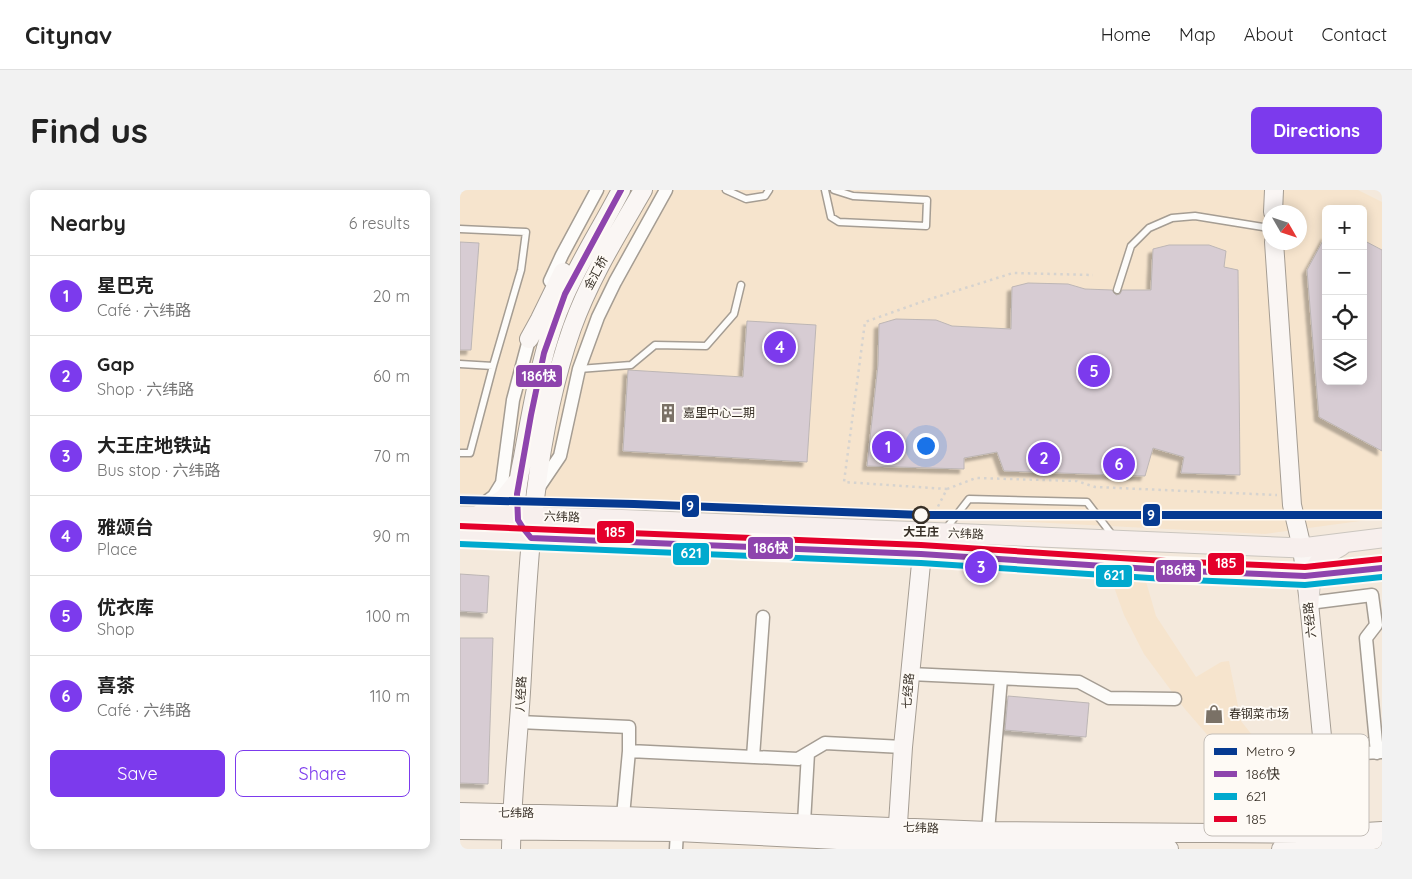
<!DOCTYPE html>
<html lang="en">
<head>
<meta charset="utf-8">
<style>
	:root { --surface:#fff; --page:#f2f2f2; --text:#222; --muted:#767676; --line:#e0e0e0; --accent:#7c3aed }
	body { margin:0; font-family:Quicksand,"Noto Sans SC",sans-serif; background:var(--page); color:var(--text) }
	.controls { position:absolute; right:15px; top:15px; display:grid; overflow:hidden; border-radius:8px; box-shadow:0 2px 12px #0003 }
	.controls button { width:45px; height:45px; display:grid; place-items:center; padding:0; border:0; border-bottom:1px solid var(--line); background:var(--surface); color:var(--text); font:25px sans-serif }
	.compass { position:absolute; left:802px; top:15px; width:45px; height:45px; border-radius:50%; background:var(--surface); box-shadow:0 2px 12px #0003; rotate:129deg }
	.you { position:absolute; left:465px; top:255px; width:18px; height:18px; margin:-12px; border:4px solid #fff; border-radius:50%; background:#1a73e8; box-shadow:0 0 0 8px #1a73e833 }
	.badge { display:grid; place-items:center; width:32px; height:32px; border-radius:50%; background:var(--accent); color:#fff; font-size:16px; font-weight:700 }
	.pin { position:absolute; translate:-50% -50%; border:2px solid #fff; box-shadow:0 1px 5px #0006 }
	.list { margin:0; padding:0; list-style:none }
	h2 { display:flex; justify-content:space-between; align-items:center; height:65px; margin:0; padding:0 20px; font-size:21px }
	h2 small { font-size:16px; font-weight:400; color:var(--muted) }
	.list li { display:grid; grid-template-columns:32px 1fr auto; gap:15px; align-items:center; box-sizing:border-box; height:80px; padding:0 20px; border-top:1px solid var(--line) }
	.list b { display:block; font-size:19px; white-space:nowrap }
	.list p { margin:0; font-size:16px; white-space:nowrap; color:var(--muted) }
	.list em { font-size:16px; font-style:normal; color:var(--muted) }
	.actions { display:flex; gap:10px; padding:15px 20px }
	.actions a { flex:1; padding:11px 0; border:1px solid var(--accent); border-radius:8px; text-align:center; font-size:18px; color:var(--accent) }
	.actions .main { background:var(--accent); color:#fff }
	.icon { flex:none; width:28px; height:28px; fill:none; stroke:currentColor; stroke-width:2; stroke-linecap:round; stroke-linejoin:round }
	.map { position:relative; flex:none; width:922px; height:659px; overflow:hidden; border-radius:8px }
	header { display:flex; align-items:center; gap:30px; box-sizing:border-box; height:70px; padding:0 25px; background:var(--surface); border-bottom:1px solid var(--line) }
	header strong { font-size:24px }
	nav { display:flex; gap:28px; margin-inline-start:auto; font-size:18px }
	.intro { display:flex; align-items:center; justify-content:space-between; box-sizing:border-box; height:120px; padding:0 30px }
	h1 { margin:0; font-size:35px }
	.button { padding:12px 22px; border-radius:8px; background:var(--accent); color:#fff; font-size:18px; font-weight:700 }
	main { display:flex; gap:30px; padding:0 30px }
	aside { flex:1; background:var(--surface); border-radius:8px; box-shadow:0 2px 12px #0003 }
	.map>svg:first-child { display:block }
</style>
</head>
<body>
<header>
<strong>Citynav</strong>
<nav><a>Home</a><a>Map</a><a>About</a><a>Contact</a></nav>
</header>
<div class="intro"><h1>Find us</h1><a class="button">Directions</a></div>
<main>
<aside>
<h2>Nearby<small>6 results</small></h2>
<ul class="list">
<li><span class="badge">1</span><div><b>星巴克</b><p>Café · 六纬路</p></div><em>20 m</em></li>
<li><span class="badge">2</span><div><b>Gap</b><p>Shop · 六纬路</p></div><em>60 m</em></li>
<li><span class="badge">3</span><div><b>大王庄地铁站</b><p>Bus stop · 六纬路</p></div><em>70 m</em></li>
<li><span class="badge">4</span><div><b>雅颂台</b><p>Place</p></div><em>90 m</em></li>
<li><span class="badge">5</span><div><b>优衣库</b><p>Shop</p></div><em>100 m</em></li>
<li><span class="badge">6</span><div><b>喜茶</b><p>Café · 六纬路</p></div><em>110 m</em></li>
</ul>
<div class="actions"><a class="main">Save</a><a>Share</a></div>
</aside>
<div class="map">
<svg width="922" height="659" viewBox="0 0 922 659">
	<defs>
		<filter id="shadow"><feDropShadow dx="-4.5" dy="4.5" stdDeviation="1" flood-color="#0004"/></filter>
	</defs>
	<rect width="100%" height="100%" fill="#f4e9dc"/>
	<path fill="#f6e4cd" fill-rule="evenodd" d="M 0,0 L 898,0 L 922,12 L 922,328 L 805,344 L 0,303 ZM 866,19 L 903,19 L 903,191 L 866,191 ZM 809,22 L 839,22 L 839,52 L 809,52 Z
		M 655,385 L 685,388 L 696,426 L 736,487 L 761,472 L 769,471 L 781,531 L 819,579 L 853,594 L 922,656 L 864,659 L 829,626 L 797,602 L 724,518 L 684,464 L 664,425 L 654,397 Z"/>
	<path fill="#d7ccd3" stroke="#bdb6b5" filter="url(#shadow)" d="M 866,45 L 866,191 L 903,191 L 903,50 L 922,60 L 922,261 L 859,227 L 847,80 Z
		M 0,52 L 19,53 L 11,160 L 0,160 Z
		M 709,55 L 749,55 L 766,61 L 764,77 L 778,80 L 780,285 L 721,283 L 724,267 L 693,258 L 685,286 L 544,281 L 537,262 L 504,268 L 504,279 L 407,276 L 418,175 L 419,134 L 436,129 L 476,130 L 492,136 L 551,139 L 552,97 L 568,93 L 608,94 L 625,99 L 652,100 L 656,105 L 660,104 L 662,100 L 691,100 L 693,59 Z
		M 287,131 L 356,135 L 347,272 L 163,261 L 168,180 L 283,187 Z
		M 0,384 L 29,386 L 27,423 L 0,421 Z
		M 0,448 L 33,448 L 28,594 L 0,593 Z
		M 548,506 L 629,513 L 626,547 L 545,540 Z"/>
	<g fill="none" stroke-linecap="round" stroke-linejoin="round">
		<g stroke="#a59d93" stroke-width="9">
			<path id="lane" d="M 266,0 L 286,9 L 305,6 L 309,0
				M 365,0 L 371,27 L 379,32 L 466,36 L 467,10 L 393,6 L 374,0
				M 0,39 L 66,42 L 61,80 L 33,176 L 10,263 L 0,263
				M 657,100 L 671,56 L 689,38 L 712,28 L 735,26 L 809,38
				M 0,174 L 33,176
				M 119,179 L 171,175 L 195,155 L 246,156 L 274,124 L 281,95
				M 485,340 L 509,309 L 627,312 L 653,346"/>
		</g>
		<g stroke="#a59d93" stroke-width="15">
			<path id="street" d="M 90,91 L 102,65 L 137,0
				M 79,297 L 100,266 L 119,179 L 138,127 L 155,92 L 206,0
				M 23,314 L 34,306 L 42,293 L 53,210 L 71,142
				M 849,413 L 912,405 L 916,435 L 906,448 L 917,563
				M 450,484 L 619,492 L 649,508 L 715,509
				M 59,532 L 169,537 L 169,561
				M 863,565 L 922,562
				M 293,567 L 303,427
				M 163,626 L 169,561 L 338,569 L 365,553 L 443,557
				M 344,633 L 348,563
				M 528,641 L 541,489
				M 216,659 L 217,642"/>
		</g>
		<g stroke="#a59d93" stroke-width="20">
			<path id="secondary" d="M 813,22 L 814,0
				M 814,52 L 832,315 L 842,358 L 849,413 L 873,659
				M 69,149 L 80,129 L 103,82
				M 15,327 L 44,308 L 59,289
				M 62,338 C 51,320 59,287 63,267 C 73,212 82,156 105,105 C 121,69 143,35 161,0
				M 0,622 L 163,626 L 528,641 L 871,644 L 922,641
				M 0,640 L 217,642 L 437,653 L 709,659
				M 437,649 L 443,557 L 464,343
				M 51,659 C 52,601 59,543 62,485 C 68,372 74,245 112,138 C 130,88 157,45 183,0
				M 821,659 L 922,655"/>
		</g>
		<g stroke="#cbc6bf" stroke-width="21">
			<path id="primary" d="M 0,326 L 57,326 L 150,329 L 842,358 L 922,348
				M 0,345 L 461,364 L 706,380 L 845,386 L 922,378
				M 849,413 C 850,382 853,371 881,356"/>
		</g>
		<path stroke="#d6d3cf" stroke-width="2.5" stroke-dasharray="2.5 4" stroke-linecap="butt" d="M 487,299 L 516,288 L 617,291 L 635,297 L 817,305
			M 472,328 L 487,299 L 384,292 L 405,132 L 467,110 L 553,83 L 633,85"/>
		<use href="#lane" stroke="#fdfcfa" stroke-width="6"/>
		<use href="#street" stroke="#fdfcfa" stroke-width="12"/>
		<use href="#secondary" stroke="#faf6f4" stroke-width="18"/>
		<use href="#primary" stroke="#f7efed" stroke-width="19"/>
		<g stroke="#fefaf5" stroke-width="10">
			<path id="bus-1" d="M 161,0 L 105,104 L 84,163 L 71,225 L 57,304 L 58,330 L 63,338 L 71,348 L 461,364 L 706,380 L 845,386 L 922,378"/>
		</g>
		<g stroke="#fefaf5" stroke-width="10">
			<path id="bus-2" d="M 0,354 L 461,373 L 705,389 L 845,395 L 922,387"/>
		</g>
		<g stroke="#fefaf5" stroke-width="10">
			<path id="bus-3" d="M 0,336 L 461,355 L 706,371 L 845,377 L 921,369"/>
		</g>
		<use href="#bus-1" stroke="#8e44ad" stroke-width="6"/>
		<use href="#bus-2" stroke="#00a9ce" stroke-width="6"/>
		<use href="#bus-3" stroke="#e4002b" stroke-width="6"/>
		<g stroke="#fefaf5" stroke-width="11">
			<path id="metro-1" d="M 0,310 L 174,314 L 462,325 L 922,325"/>
		</g>
		<use href="#metro-1" stroke="#063a91" stroke-width="8"/>
	</g>
	<defs>
		<g id="building-bare" transform="scale(1.5)"><path d="M-4-6H4V6H1V3H-1V6H-4ZM-2.5-4.3h1.7v1.8h-1.7ZM.8-4.3h1.7v1.8H.8ZM-2.5-1h1.7V.8h-1.7ZM.8-1h1.7V.8H.8Z" fill="#7a7166" stroke="#fefaf5" stroke-width="2.5" paint-order="stroke"/></g>
		<g id="shop-bare" transform="scale(1.5)"><path d="M-5-2.5h2.3a2.7 3.5 0 0 1 5.4 0H5L5.5 6h-11ZM-1.5-2.5h3a1.5 2.3 0 0 0-3 0Z" fill="#7a7166" stroke="#fefaf5" stroke-width="2.5" paint-order="stroke"/></g>
	</defs>
	<g fill-rule="evenodd">
		<use href="#building-bare" x="208" y="223"/>
		<use href="#shop-bare" x="754" y="524"/>
	</g>
	<circle fill="#fefaf5" stroke="#383027" stroke-width="2.5" cx="461" cy="325" r="8"/>
	<g text-anchor="middle" stroke-width="4" stroke-linejoin="round" paint-order="stroke">
		<g font-size="12" fill="#383027" stroke="#fefaf5">
			<text transform="translate(136 83) rotate(-62)" y="4">金汇桥</text>
			<text transform="translate(102 327) rotate(2)" y="4">六纬路</text>
			<text transform="translate(506 344) rotate(2)" y="4">六纬路</text>
			<text transform="translate(850 430) rotate(-96)" y="4">六经路</text>
			<text transform="translate(448 501) rotate(-85)" y="4">七经路</text>
			<text transform="translate(61 504) rotate(-87)" y="4">八经路</text>
			<text transform="translate(56 623) rotate(1)" y="4">七纬路</text>
			<text transform="translate(461 638) rotate(2)" y="4">七纬路</text>
		</g>
		<g font-size="12" fill="#383027" stroke="#fefaf5" text-anchor="start">
			<text x="223" y="227">嘉里中心二期</text>
			<text x="769" y="528">春钢菜市场</text>
		</g>
		<g font-size="12" font-weight="bold" fill="#383027" stroke="#fefaf5">
			<text x="461" y="346">大王庄</text>
		</g>
	</g>
	<rect x="744" y="544" width="165" height="102" rx="8" fill="#fefaf5" stroke="#c3bdb7" stroke-width="1"/>
	<rect x="754" y="558" width="23" height="7" fill="#063a91"/>
	<rect x="754" y="581" width="23" height="6" fill="#8e44ad"/>
	<rect x="754" y="603" width="23" height="7" fill="#00a9ce"/>
	<rect x="754" y="626" width="23" height="6" fill="#e4002b"/>
	<g font-size="14" fill="#383027">
		<text x="786" y="566">Metro 9</text>
		<text x="786" y="589">186快</text>
		<text x="786" y="611">621</text>
		<text x="786" y="634">185</text>
	</g>
	<g stroke="#fefaf5" stroke-width="2">
		<rect x="55" y="174" width="48" height="24" rx="5" fill="#8e44ad"/>
		<rect x="221" y="304" width="19" height="24" rx="5" fill="#063a91"/>
		<rect x="682" y="313" width="19" height="24" rx="5" fill="#063a91"/>
		<rect x="136" y="330" width="39" height="24" rx="5" fill="#e4002b"/>
		<rect x="287" y="346" width="47" height="24" rx="5" fill="#8e44ad"/>
		<rect x="212" y="352" width="38" height="24" rx="5" fill="#00a9ce"/>
		<rect x="747" y="362" width="38" height="24" rx="5" fill="#e4002b"/>
		<rect x="695" y="369" width="47" height="24" rx="5" fill="#8e44ad"/>
		<rect x="635" y="374" width="38" height="24" rx="5" fill="#00a9ce"/>
	</g>
	<g font-size="14" text-anchor="middle" font-weight="bold" fill="#fff">
		<text x="79" y="191">186快</text>
		<text x="230" y="321">9</text>
		<text x="691" y="330">9</text>
		<text x="155" y="347">185</text>
		<text x="311" y="363">186快</text>
		<text x="231" y="368">621</text>
		<text x="766" y="378">185</text>
		<text x="718" y="385">186快</text>
		<text x="654" y="390">621</text>
	</g>
</svg>
<div class="controls">
<button>+</button>
<button>−</button>
<button><svg class="icon" aria-label="locate" viewBox="0 0 24 24"><circle cx="12" cy="12" r="6"/><path d="M12 2v4M12 18v4M2 12h4M18 12h4"/></svg></button>
<button><svg class="icon" aria-label="layers" viewBox="0 0 24 24"><path d="M12 4l9 5-9 5-9-5zM3 14l9 5 9-5"/></svg></button>
</div>
<svg class="compass" viewBox="-18 -18 36 36"><path d="M0-13l5 13h-10z" fill="#e53935"/><path d="M0 13l5-13h-10z" fill="#767676"/></svg>
<div class="you"></div>
<div class="pin badge" style="left:428px;top:257px">1</div>
<div class="pin badge" style="left:584px;top:268px">2</div>
<div class="pin badge" style="left:521px;top:377px">3</div>
<div class="pin badge" style="left:320px;top:157px">4</div>
<div class="pin badge" style="left:634px;top:181px">5</div>
<div class="pin badge" style="left:659px;top:274px">6</div>
</div>
</main>
</body>
</html>
